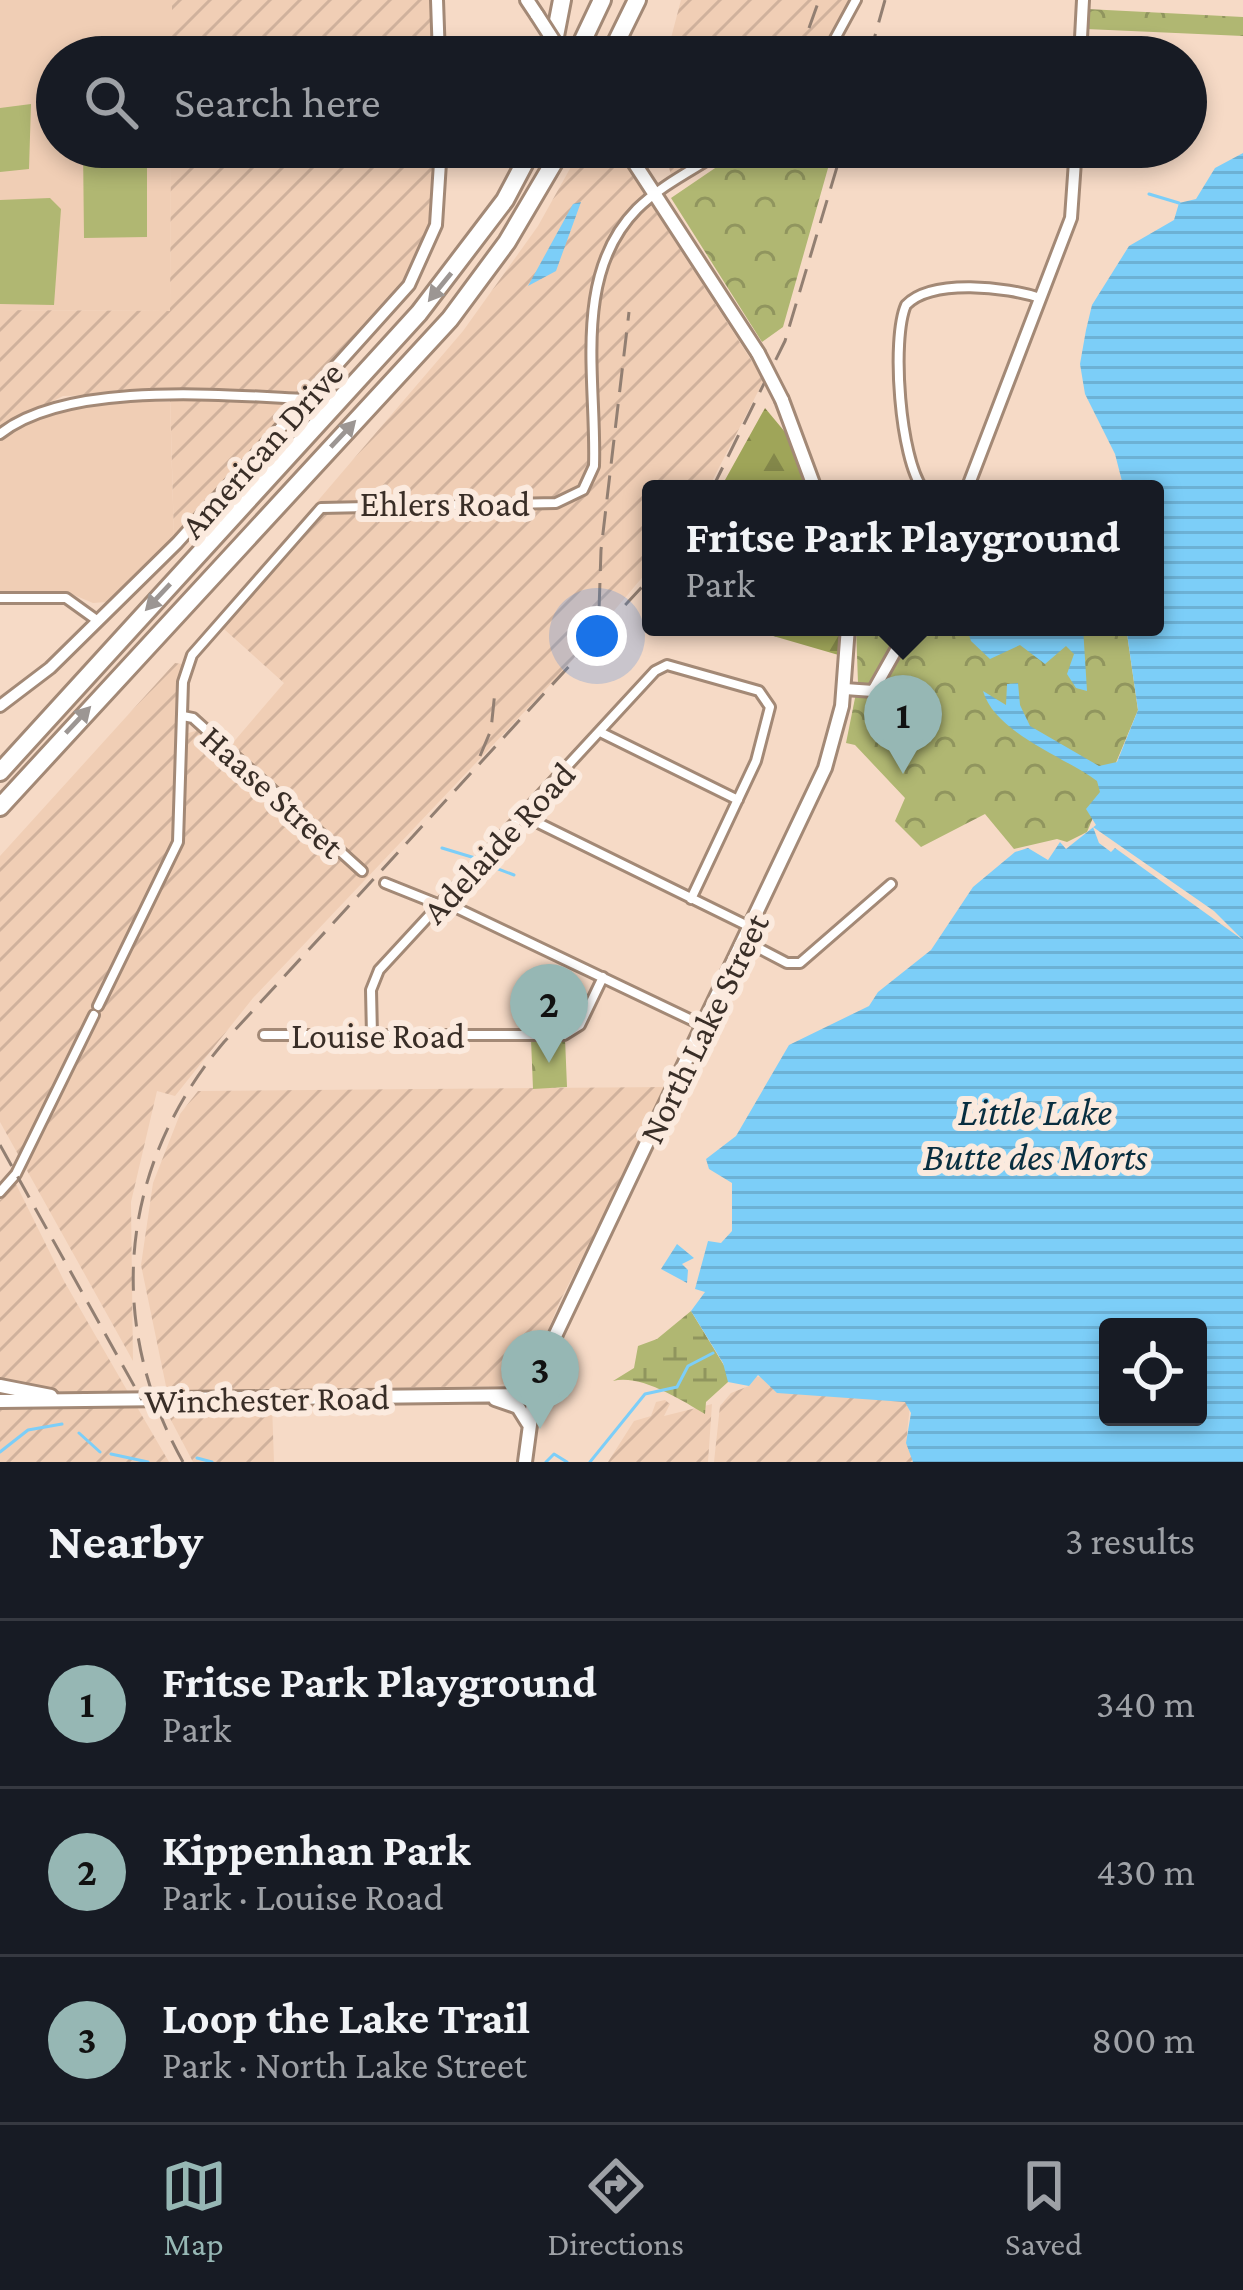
<!DOCTYPE html>
<html lang="en">
<head>
<meta charset="utf-8">
<style>
	:root { --surface:#171b24; --page:#242831; --text:#f1f3f6; --muted:#9ea1a6; --line:#363941; --accent:#96b7b4 }
	body { margin:0; font-family:"Crimson Pro",serif; background:var(--page); color:var(--text) }
	.controls { position:absolute; right:36px; bottom:36px; display:grid; overflow:hidden; border-radius:12px; box-shadow:0 6px 18px #0003 }
	.controls button { width:108px; height:108px; display:grid; place-items:center; padding:0; border:0; border-bottom:3px solid var(--line); background:var(--surface); color:var(--text); font:60px sans-serif }
	.you { position:absolute; left:597px; top:636px; width:42px; height:42px; margin:-30px; border:9px solid #fff; border-radius:50%; background:#1a73e8; box-shadow:0 0 0 18px #1a73e833 }
	.badge { display:grid; place-items:center; width:78px; height:78px; border-radius:50%; background:var(--accent); color:#111; font-size:39px; font-weight:700 }
	.pin { position:absolute; translate:-50% -99px; filter:drop-shadow(0 3px 6px #0008) }
	.pin::after { content:''; position:absolute; top:63px; width:42px; height:36px; background:inherit; clip-path:polygon(0 0,100% 0,50% 100%) }
	.popup { position:absolute; left:642px; top:480px; width:522px; height:156px; box-sizing:border-box; display:grid; place-content:center; border-radius:12px; background:var(--surface); filter:drop-shadow(0 3px 9px #0005); font-size:39px; white-space:nowrap; color:var(--muted) }
	.popup b { font-size:45px; color:var(--text) }
	.popup::after { content:''; position:absolute; left:50%; top:100%; margin-left:-24px; border:24px solid transparent; border-top-color:var(--surface) }
	.list { margin:0; padding:0; list-style:none }
	h2 { display:flex; justify-content:space-between; align-items:center; height:156px; margin:0; padding:0 48px; font-size:51px }
	h2 small { font-size:39px; font-weight:400; color:var(--muted) }
	.list li { display:grid; grid-template-columns:78px 1fr auto; gap:36px; align-items:center; box-sizing:border-box; height:168px; padding:0 48px; border-top:3px solid var(--line) }
	.list b { display:block; font-size:45px; white-space:nowrap }
	.list p { margin:0; font-size:39px; white-space:nowrap; color:var(--muted) }
	.list em { font-size:39px; font-style:normal; color:var(--muted) }
	.icon { flex:none; width:66px; height:66px; fill:none; stroke:currentColor; stroke-width:2; stroke-linecap:round; stroke-linejoin:round }
	.map { position:relative; flex:none; width:1243px; height:1462px; overflow:hidden }
	.search { position:absolute; background:var(--surface); box-shadow:0 6px 18px #0003; left:36px; right:36px; top:36px; height:132px; display:flex; align-items:center; gap:30px; box-sizing:border-box; padding:0 42px; border-radius:66px; color:var(--muted); font-size:45px }
	.sheet { height:660px; background:var(--surface) }
	nav { display:flex; justify-content:space-around; align-items:center; box-sizing:border-box; height:168px; border-top:3px solid var(--line); background:var(--surface); font-size:33px; color:var(--muted) }
	nav a { display:grid; justify-items:center; gap:6px }
	nav .on { color:var(--accent) }
	.map>svg:first-child { display:block }
</style>
</head>
<body>
<div class="map">
<svg width="1243" height="1462" viewBox="0 0 1243 1462">
	<defs>
		<pattern id="industrial-furrows" width="10" height="10" patternUnits="userSpaceOnUse" patternTransform="scale(3)"><rect width="10" height="10" fill="#f0ceb5"/><path d="M-1 1l2-2M0 10L10 0M9 11l2-2" fill="none" stroke="#cfb19c"/></pattern>
		<pattern id="forest-firs" width="22" height="20" patternUnits="userSpaceOnUse" patternTransform="scale(3)"><rect width="22" height="20" fill="#9fa559"/><path d="M5 1l3.5 6h-7zM16 11l3.5 6h-7z" fill="#83874a"/></pattern>
		<pattern id="wetland-marsh" width="20" height="14" patternUnits="userSpaceOnUse" patternTransform="scale(3)"><rect width="20" height="14" fill="#b0b772"/><path d="M1 5h8M5 5V1M11 12h8M15 12V8" fill="none" stroke="#90955e"/></pattern>
		<pattern id="park-crowns" width="20" height="18" patternUnits="userSpaceOnUse" patternTransform="scale(3)"><rect width="20" height="18" fill="#b0b772"/><path d="M2 6a3 3 0 1 1 6 0M12 15a3 3 0 1 1 6 0" fill="none" stroke="#90955e"/></pattern>
		<pattern id="water-rules" width="6" height="5" patternUnits="userSpaceOnUse" patternTransform="scale(3)"><rect width="6" height="5" fill="#7ccef8"/><path d="M0 2.5h6" fill="none" stroke="#6cb1d5"/></pattern>
	</defs>
	<rect width="100%" height="100%" fill="#f6dac6"/>
	<path fill="#f0ceb5" d="M 0,0 L 172,0 L 172,57 L 57,57 L 57,147 L 171,147 L 170,311 L 0,310 Z
		M 89,402 L 170,402 L 174,539 L 107,602 L 93,603 L 69,593 L 0,593 L 0,441 L 40,414 Z"/>
	<path fill="url(#industrial-furrows)" d="M 172,0 L 433,0 L 435,57 L 172,57 Z
		M 681,0 L 849,0 L 817,57 L 666,57 Z
		M 171,147 L 437,147 L 435,214 L 414,270 L 174,539 L 170,393 L 63,396 L 0,429 L 0,310 L 170,311 Z
		M 582,147 L 614,147 L 764,380 L 708,489 L 651,489 L 651,567 L 564,670 L 253,998 L 175,1096 L 157,1091 L 131,1202 L 133,1361 L 0,1122 L 0,856 L 175,663 L 182,664 L 178,736 L 199,730 L 225,752 L 284,683 L 215,621 L 463,331 L 538,226 Z
		M 662,147 L 716,147 L 671,174 Z
		M 669,1087 L 559,1303 L 534,1366 L 518,1379 L 497,1386 L 167,1391 L 141,1265 L 153,1183 L 180,1114 L 198,1091 Z
		M 16,1184 L 64,1281 L 128,1392 L 53,1391 L 0,1378 L 0,1200 Z
		M 754,1376 L 905,1402 L 910,1406 L 907,1433 L 913,1462 L 714,1462 L 720,1406 L 731,1393 L 749,1386 Z
		M 665,1400 L 670,1404 L 664,1416 L 712,1404 L 708,1462 L 608,1462 L 634,1421 L 651,1416 L 656,1402 Z
		M 272,1404 L 274,1462 L 193,1462 L 163,1405 Z
		M 0,1406 L 137,1407 L 169,1462 L 0,1462 Z"/>
	<path fill="url(#forest-firs)" d="M 765,408 L 790,438 L 805,489 L 720,489 Z
		M 742,627 L 840,627 L 842,656 Z"/>
	<path fill="url(#wetland-marsh)" d="M 691,1311 L 728,1372 L 728,1382 L 706,1402 L 705,1414 C 681,1400 641,1374 613,1381 L 634,1368 L 638,1346 L 657,1339 Z"/>
	<path fill="url(#park-crowns)" d="M 1087,9 L 1243,17 L 1243,36 L 1086,29 Z
		M 746,147 L 834,147 L 783,327 L 762,342 L 671,198 Z
		M 856,627 L 908,627 L 911,632 L 915,627 L 1126,627 L 1138,710 L 1087,832 L 1067,842 L 1057,839 L 1014,849 L 985,814 L 921,847 L 895,821 L 905,798 L 855,745 L 846,743 L 858,683 Z
		M 565,1038 L 567,1087 L 533,1089 L 531,1039 Z"/>
	<path fill="#b0b772" d="M 31,104 L 29,169 L 0,172 L 0,108 Z
		M 83,147 L 147,147 L 147,237 L 84,238 Z
		M 50,198 L 61,209 L 54,305 L 0,304 L 0,200 Z"/>
	<path fill="url(#water-rules)" fill-rule="evenodd" d="M 1243,153 L 1243,1462 L 913,1462 L 906,1443 L 911,1413 L 905,1402 L 777,1393 L 758,1375 L 749,1386 L 728,1382 L 723,1363 L 691,1311 L 705,1292 L 695,1289 L 708,1241 L 721,1243 L 732,1231 L 732,1183 L 709,1169 L 706,1159 L 736,1136 L 789,1045 L 869,1006 L 878,992 L 931,950 L 973,887 L 1015,852 L 1028,848 L 1048,860 L 1060,842 L 1066,849 L 1096,825 L 1086,809 L 1100,792 L 1097,781 C 1065,757 995,733 983,691 L 1006,705 L 1007,684 L 1018,683 L 1020,705 L 1030,726 L 1099,766 L 1117,762 L 1138,710 L 1126,627 L 1155,627 L 1155,489 L 1124,489 L 1115,454 L 1085,394 L 1080,364 L 1086,330 L 1092,305 L 1129,246 L 1174,220 L 1179,203 L 1196,199 L 1215,168 ZM 1108,1327 L 1198,1327 L 1198,1417 L 1108,1417 Z
		M 581,202 L 556,271 L 528,286 L 573,204 Z
		M 966,627 L 1083,627 L 1087,691 L 1076,688 L 1067,674 L 1074,654 L 1066,646 L 1045,664 L 1020,645 L 990,659 L 971,641 Z
		M 677,1244 L 694,1258 L 682,1264 L 688,1270 L 687,1283 L 661,1269 Z"/>
	<path fill="#f6dac6" d="M 1093,827 L 1214,911 L 1243,940 L 1115,848 L 1111,852 L 1099,843 Z"/>
	<g fill="none" stroke-linecap="round" stroke-linejoin="round">
		<path stroke="#7ccef8" stroke-width="3" d="M 1149,194 L 1179,203
			M 442,848 L 475,858
			M 485,864 L 514,875
			M 79,1433 L 100,1452
			M 0,1452 L 28,1430 L 62,1424
			M 111,1454 L 148,1462
			M 197,1458 L 212,1462
			M 546,1462 L 554,1454 L 567,1462
			M 590,1462 L 645,1394 L 677,1387 L 688,1366 L 713,1353"/>
		<g stroke="#a38976" stroke-width="14">
			<path id="minor" d="M 825,57 L 856,0
				M 0,434 C 66,381 221,395 305,399
				M 923,489 C 900,459 891,339 906,305 C 932,278 1007,287 1040,298
				M 0,598 L 66,598 L 98,621
				M 183,716 L 193,718 L 362,871
				M 600,732 L 738,800
				M 522,815 L 750,927
				M 385,883 L 440,905
				M 444,902 L 702,1025
				M 745,941 L 787,963 L 800,963 L 891,884
				M 98,1006 L 178,842 L 183,682 L 192,655 L 321,508 L 556,503 L 583,490 L 594,466 C 597,382 571,276 637,209 C 662,184 699,167 728,147
				M 264,1035 L 564,1035 L 580,1025 L 603,977
				M 372,1035 L 371,990 L 379,970 L 655,671 L 667,665 L 759,691 L 770,707 L 756,761 L 691,899
				M 0,1192 L 16,1174 L 94,1015"/>
		</g>
		<g stroke="#a38976" stroke-width="16">
			<path id="tertiary" d="M 437,0 L 439,57
				M 1080,57 L 1083,0
				M 967,489 L 1071,218 L 1076,147
				M 845,689 L 873,691 L 909,627
				M 0,706 L 50,668 L 177,543 L 409,285 L 436,225 L 441,147"/>
		</g>
		<g stroke="#a38976" stroke-width="18">
			<path id="secondary" d="M 527,0 L 537,15
				M 624,147 L 758,353
				M 782,400 L 815,489
				M 0,1386 L 51,1396
				M 495,1399 L 518,1407 L 528,1423
				M 0,1401 L 534,1395
				M 525,1462 L 534,1395 L 556,1334 L 825,768 L 842,706 L 848,627"/>
		</g>
		<g stroke="#a38976" stroke-width="22">
			<path id="motorway" d="M 551,57 L 562,0
				M 575,57 L 602,0
				M 609,57 L 637,0
				M 0,772 L 419,313 L 505,200 L 533,147
				M 0,807 L 450,319 L 507,242 L 563,147"/>
		</g>
		<use href="#minor" stroke="#fff" stroke-width="8"/>
		<use href="#tertiary" stroke="#fff" stroke-width="10"/>
		<use href="#secondary" stroke="#fff" stroke-width="12"/>
		<use href="#motorway" stroke="#fff" stroke-width="16"/>
		<path stroke="#927f72" stroke-width="3" stroke-dasharray="24 12" stroke-linecap="butt" d="M 809,28 L 819,0
			M 869,57 L 885,0
			M 712,489 L 785,341 L 843,147
			M 588,641 L 599,611 L 601,550 L 629,312
			M 480,756 L 491,730 L 495,691
			M 0,1145 L 142,1400
			M 183,1462 C 104,1321 120,1165 224,1042 L 651,577"/>
		<g stroke="#a38976" stroke-width="18" stroke-linecap="butt">
			<path id="secondary-bridge" d="M 537,15 L 564,57
				M 758,353 L 782,400"/>
		</g>
		<use href="#secondary-bridge" stroke="#fff" stroke-width="12"/>
	</g>
	<defs><path id="oneway-solid" d="M-6-.8H1V-3.2L6.5 0L1 3.2V.8H-6Z" transform="scale(3)"/></defs>
	<g fill="#9c9693">
		<use href="#oneway-solid" transform="translate(440 287) rotate(129)"/>
		<use href="#oneway-solid" transform="translate(343 434) rotate(-47)"/>
		<use href="#oneway-solid" transform="translate(158 597) rotate(133)"/>
		<use href="#oneway-solid" transform="translate(78 720) rotate(-47)"/>
	</g>
	<g text-anchor="middle" stroke-width="12" stroke-linejoin="round" paint-order="stroke">
		<g font-size="36" fill="#392e27" stroke="#fbeade">
			<text transform="translate(261 449) rotate(-48)" y="13">American Drive</text>
			<text x="445" y="516">Ehlers Road</text>
			<text transform="translate(273 791) rotate(42)" y="13">Haase Street</text>
			<text transform="translate(498 842) rotate(-47)" y="13">Adelaide Road</text>
			<text transform="translate(703 1028) rotate(-64)" y="13">North Lake Street</text>
			<text x="378" y="1048">Louise Road</text>
			<text transform="translate(267 1398) rotate(-1)" y="13">Winchester Road</text>
		</g>
		<g font-size="39" font-style="italic" fill="#082e40" stroke="#fbeade">
			<text x="1035" y="1125">Little Lake<tspan x="1035" dy="45">Butte des Morts</tspan></text>
		</g>
	</g>
</svg>
<div class="controls">
<button><svg class="icon" aria-label="locate" viewBox="0 0 24 24"><circle cx="12" cy="12" r="6"/><path d="M12 2v4M12 18v4M2 12h4M18 12h4"/></svg></button>
</div>
<div class="you"></div>
<div class="pin badge" style="left:903px;top:774px">1</div>
<div class="popup"><b>Fritse Park Playground</b>Park</div>
<div class="pin badge" style="left:549px;top:1063px">2</div>
<div class="pin badge" style="left:540px;top:1429px">3</div>
<div class="search"><svg class="icon" aria-label="search" viewBox="0 0 24 24"><circle cx="10" cy="10" r="6"/><path d="M15 15l6 6"/></svg>Search here</div>
</div>
<section class="sheet">
<h2>Nearby<small>3 results</small></h2>
<ul class="list">
<li><span class="badge">1</span><div><b>Fritse Park Playground</b><p>Park</p></div><em>340 m</em></li>
<li><span class="badge">2</span><div><b>Kippenhan Park</b><p>Park · Louise Road</p></div><em>430 m</em></li>
<li><span class="badge">3</span><div><b>Loop the Lake Trail</b><p>Park · North Lake Street</p></div><em>800 m</em></li>
</ul>
</section>
<nav>
<a class="on"><svg class="icon" aria-label="map" viewBox="0 0 24 24"><path d="M3 6l6-2 6 2 6-2v14l-6 2-6-2-6 2zM9 4v14M15 6v14"/></svg>Map</a>
<a><svg class="icon" aria-label="directions" viewBox="0 0 24 24"><path d="M12 3l9 9-9 9-9-9zM9 14v-3h6M13 9l2 2-2 2"/></svg>Directions</a>
<a><svg class="icon" aria-label="saved" viewBox="0 0 24 24"><path d="M7 4h10v16l-5-4-5 4z"/></svg>Saved</a>
</nav>
</body>
</html>
